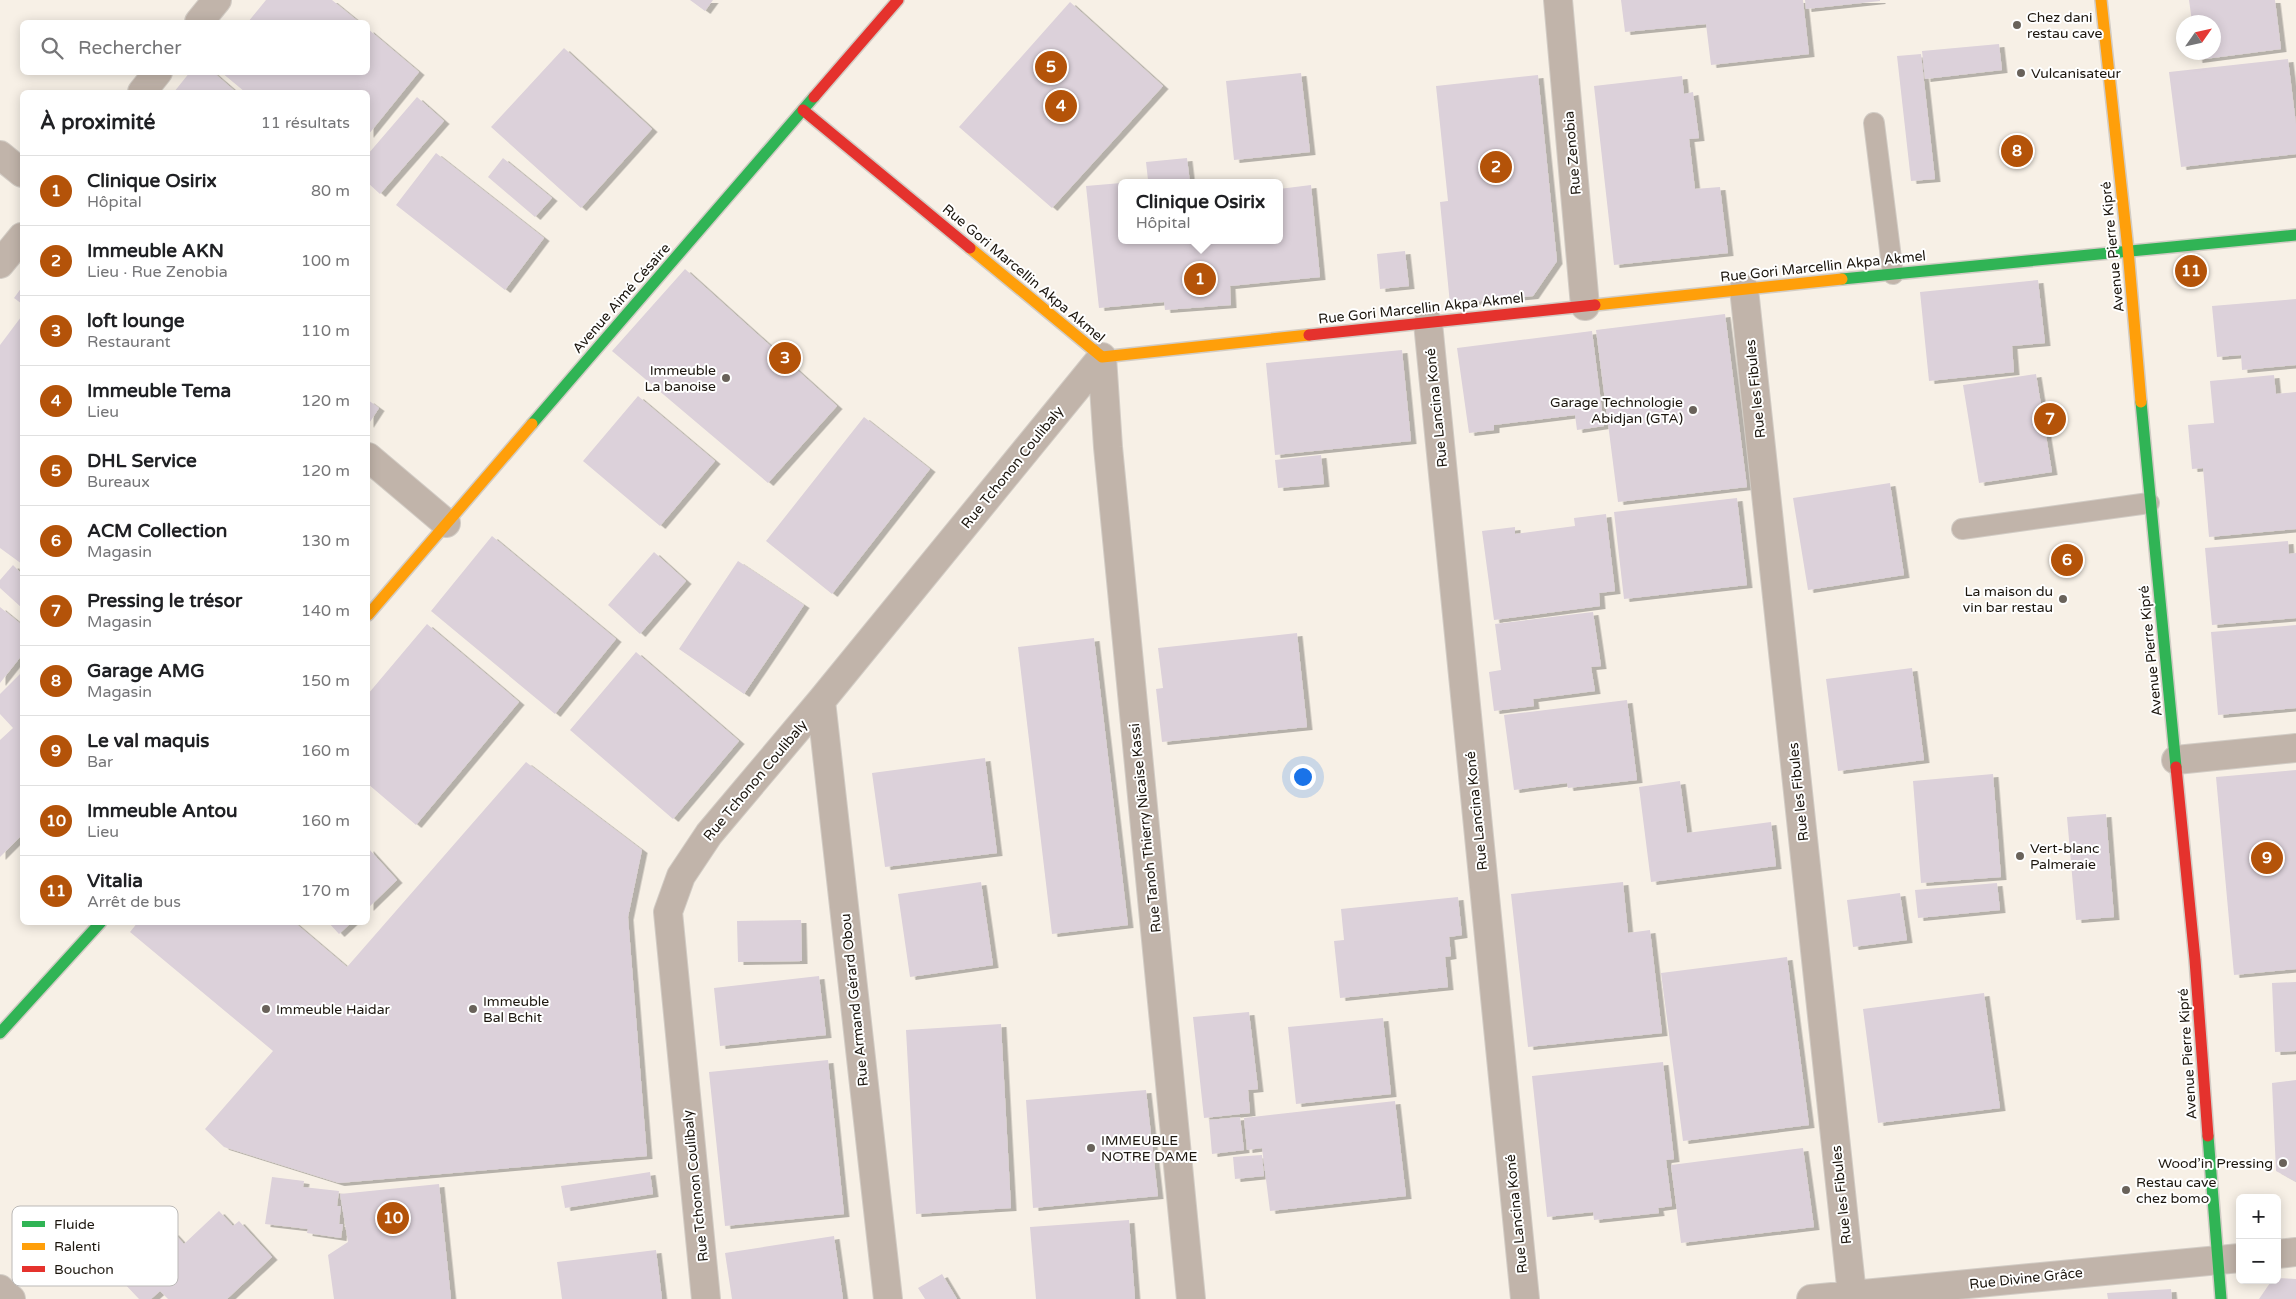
<!DOCTYPE html>
<html lang="fr">
<head>
<meta charset="utf-8">
<style>
	:root { --surface:#fff; --page:#f2f2f2; --text:#202124; --muted:#757577; --line:#e0e0e0; --accent:#b45309 }
	body { margin:0; font-family:"Varela Round",sans-serif; background:var(--page); color:var(--text) }
	.controls { position:absolute; right:15px; bottom:15px; display:grid; overflow:hidden; border-radius:8px; box-shadow:0 2px 12px #0003 }
	.controls button { width:45px; height:45px; display:grid; place-items:center; padding:0; border:0; border-bottom:1px solid var(--line); background:var(--surface); color:var(--text); font:25px sans-serif }
	.compass { position:absolute; left:2176px; top:15px; width:45px; height:45px; border-radius:50%; background:var(--surface); box-shadow:0 2px 12px #0003; rotate:56deg }
	.you { position:absolute; left:1302px; top:776px; width:18px; height:18px; margin:-12px; border:4px solid #fff; border-radius:50%; background:#1a73e8; box-shadow:0 0 0 8px #1a73e833 }
	.badge { display:grid; place-items:center; width:32px; height:32px; border-radius:50%; background:var(--accent); color:#fff; font-size:16px; font-weight:700 }
	.pin { position:absolute; translate:-50% -50%; border:2px solid #fff; box-shadow:0 1px 5px #0006 }
	.popup { position:absolute; left:1118px; top:179px; width:165px; height:65px; box-sizing:border-box; display:grid; place-content:center; border-radius:8px; background:var(--surface); filter:drop-shadow(0 1px 4px #0005); font-size:16px; white-space:nowrap; color:var(--muted) }
	.popup b { font-size:19px; color:var(--text) }
	.popup::after { content:''; position:absolute; left:50%; top:100%; margin-left:-10px; border:10px solid transparent; border-top-color:var(--surface) }
	.list { margin:0; padding:0; list-style:none }
	h2 { display:flex; justify-content:space-between; align-items:center; height:65px; margin:0; padding:0 20px; font-size:21px }
	h2 small { font-size:16px; font-weight:400; color:var(--muted) }
	.list li { display:grid; grid-template-columns:32px 1fr auto; gap:15px; align-items:center; box-sizing:border-box; height:70px; padding:0 20px; border-top:1px solid var(--line) }
	.list b { display:block; font-size:19px; white-space:nowrap }
	.list p { margin:0; font-size:16px; white-space:nowrap; color:var(--muted) }
	.list em { font-size:16px; font-style:normal; color:var(--muted) }
	.icon { flex:none; width:28px; height:28px; fill:none; stroke:currentColor; stroke-width:2; stroke-linecap:round; stroke-linejoin:round }
	.map { position:relative; flex:none; width:2296px; height:1299px; overflow:hidden }
	.search { position:absolute; background:var(--surface); box-shadow:0 2px 12px #0003; left:20px; top:20px; width:350px; height:55px; display:flex; align-items:center; gap:12px; box-sizing:border-box; padding:0 18px; border-radius:8px; color:var(--muted); font-size:19px }
	.panel { position:absolute; background:var(--surface); box-shadow:0 2px 12px #0003; left:20px; top:90px; width:350px; height:835px; border-radius:8px }
	.map>svg:first-child { display:block }
</style>
</head>
<body>
<div class="map">
<svg width="2296" height="1299" viewBox="0 0 2296 1299">
	<defs>
		<filter id="shadow"><feDropShadow dx="5.5" dy="3" stdDeviation="0" flood-color="#0004"/></filter>
	</defs>
	<rect width="100%" height="100%" fill="#f7f0e6"/>
	<path fill="#dcd1da" filter="url(#shadow)" d="M 266,0 L 332,0 L 359,22 L 248,22 Z
		M 690,0 L 713,0 L 705,11 Z
		M 1621,0 L 1803,0 L 1809,54 L 1711,65 L 1706,24 L 1625,32 Z
		M 1805,0 L 1880,0 L 1880,1 L 1806,9 Z
		M 2189,0 L 2275,0 L 2281,49 L 2197,60 L 2196,52 L 2214,52 L 2214,22 L 2192,22 Z
		M 1070,2 L 1163,86 L 1052,208 L 959,127 Z
		M 368,29 L 419,72 L 368,135 L 368,92 L 245,92 L 221,72 L 368,72 Z
		M 1999,44 L 2002,70 L 1925,79 L 1922,51 Z
		M 564,48 L 652,129 L 581,208 L 491,127 Z
		M 1921,54 L 1935,179 L 1911,181 L 1897,56 Z
		M 2288,59 L 2296,124 L 2296,154 L 2181,167 L 2169,72 Z
		M 190,72 L 213,72 L 236,92 L 174,92 Z
		M 1301,73 L 1310,152 L 1234,160 L 1226,81 Z
		M 1538,75 L 1557,261 L 1533,296 L 1450,304 L 1440,202 L 1448,201 L 1436,86 Z
		M 1682,76 L 1684,94 L 1693,92 L 1699,138 L 1689,139 L 1695,189 L 1720,187 L 1728,253 L 1614,265 L 1594,86 Z
		M 417,97 L 444,121 L 380,194 L 368,183 L 368,154 Z
		M 436,153 L 544,238 L 505,290 L 396,205 Z
		M 503,158 L 552,198 L 535,217 L 488,177 Z
		M 1187,158 L 1190,183 L 1132,183 L 1148,180 L 1146,162 Z
		M 1121,183 L 1121,240 L 1279,240 L 1279,189 L 1311,185 L 1320,277 L 1230,286 L 1231,305 L 1165,310 L 1164,302 L 1099,308 L 1086,186 Z
		M 1405,251 L 1409,286 L 1380,289 L 1377,254 Z
		M 685,269 L 837,406 L 768,483 L 612,351 Z
		M 2038,280 L 2045,343 L 2012,346 L 2014,372 L 1929,381 L 1920,292 Z
		M 22,287 L 22,304 L 14,298 Z
		M 2296,299 L 2296,365 L 2242,370 L 2241,355 L 2217,357 L 2212,306 Z
		M 1725,314 L 1747,487 L 1618,502 L 1596,330 Z
		M 21,317 L 22,319 L 22,564 L 0,548 L 0,345 Z
		M 1592,331 L 1604,426 L 1577,430 L 1575,415 L 1494,425 L 1494,430 L 1469,433 L 1457,348 Z
		M 1402,350 L 1411,441 L 1275,455 L 1266,363 Z
		M 2036,374 L 2052,472 L 1979,483 L 1963,385 Z
		M 2274,375 L 2276,394 L 2296,392 L 2296,529 L 2209,537 L 2203,468 L 2192,469 L 2188,425 L 2214,423 L 2210,381 Z
		M 638,396 L 715,461 L 660,526 L 583,461 Z
		M 368,400 L 379,408 L 368,425 Z
		M 864,417 L 930,469 L 832,594 L 766,541 Z
		M 1321,455 L 1324,484 L 1278,488 L 1275,460 Z
		M 1890,483 L 1904,575 L 1808,590 L 1793,498 Z
		M 1737,498 L 1747,585 L 1624,599 L 1614,512 Z
		M 1606,514 L 1615,591 L 1599,593 L 1600,606 L 1494,620 L 1482,531 L 1515,527 L 1515,534 L 1575,526 L 1574,518 Z
		M 492,536 L 616,639 L 555,714 L 431,611 Z
		M 2288,541 L 2289,554 L 2296,553 L 2296,618 L 2212,625 L 2205,548 Z
		M 654,552 L 686,581 L 640,634 L 608,605 Z
		M 738,561 L 804,605 L 744,694 L 679,649 Z
		M 13,565 L 22,574 L 22,608 L 0,588 L 0,580 Z
		M 0,607 L 22,625 L 22,655 L 0,683 Z
		M 1593,612 L 1601,666 L 1591,667 L 1595,691 L 1533,699 L 1534,706 L 1494,711 L 1489,672 L 1501,670 L 1495,624 Z
		M 427,624 L 519,702 L 416,825 L 368,784 L 368,694 Z
		M 2296,625 L 2296,708 L 2218,715 L 2211,632 Z
		M 1297,633 L 1307,727 L 1162,742 L 1156,689 L 1163,688 L 1158,648 Z
		M 1094,638 L 1128,925 L 1052,934 L 1018,647 Z
		M 636,652 L 739,741 L 673,819 L 570,730 Z
		M 1912,668 L 1924,760 L 1838,771 L 1826,679 Z
		M 22,672 L 22,835 L 0,857 L 0,740 L 13,728 L 0,714 L 0,694 Z
		M 1627,700 L 1637,780 L 1568,788 L 1567,783 L 1514,790 L 1504,715 Z
		M 985,758 L 997,853 L 885,867 L 872,773 Z
		M 526,762 L 642,850 L 628,917 L 647,1156 L 339,1183 L 224,1147 L 205,1129 L 273,1051 L 130,932 L 138,922 L 294,922 L 347,967 Z
		M 2296,770 L 2296,969 L 2234,975 L 2216,777 Z
		M 1993,774 L 2001,877 L 1921,883 L 1913,781 Z
		M 1680,781 L 1687,833 L 1771,822 L 1776,866 L 1651,882 L 1639,787 Z
		M 2106,814 L 2114,917 L 2076,920 L 2067,817 Z
		M 368,848 L 397,880 L 368,908 Z
		M 981,882 L 993,965 L 910,977 L 898,894 Z
		M 1623,882 L 1628,933 L 1650,930 L 1662,1033 L 1528,1047 L 1511,894 Z
		M 1997,883 L 2000,910 L 1918,918 L 1915,890 Z
		M 1900,893 L 1907,940 L 1853,947 L 1847,900 Z
		M 1458,897 L 1462,935 L 1449,937 L 1451,956 L 1445,957 L 1448,987 L 1340,998 L 1334,941 L 1344,940 L 1341,909 Z
		M 801,920 L 802,961 L 738,962 L 737,921 Z
		M 328,922 L 352,922 L 339,934 Z
		M 1787,957 L 1809,1125 L 1683,1141 L 1661,973 Z
		M 819,976 L 826,1035 L 720,1046 L 714,988 Z
		M 2296,982 L 2296,1051 L 2275,1052 L 2272,983 Z
		M 1984,993 L 2000,1108 L 1878,1123 L 1863,1009 Z
		M 1249,1012 L 1258,1089 L 1248,1090 L 1250,1113 L 1204,1118 L 1193,1017 Z
		M 1383,1018 L 1391,1094 L 1296,1104 L 1288,1027 Z
		M 1001,1024 L 1011,1208 L 916,1214 L 906,1030 Z
		M 828,1060 L 844,1214 L 725,1226 L 709,1072 Z
		M 1663,1062 L 1674,1159 L 1666,1160 L 1672,1206 L 1658,1208 L 1659,1213 L 1594,1220 L 1593,1212 L 1547,1217 L 1532,1076 Z
		M 2296,1080 L 2296,1182 L 2276,1171 L 2272,1083 Z
		M 1146,1090 L 1158,1196 L 1033,1208 L 1026,1100 Z
		M 1395,1101 L 1406,1196 L 1270,1211 L 1262,1148 L 1247,1150 L 1244,1118 Z
		M 1240,1117 L 1244,1150 L 1212,1154 L 1209,1120 Z
		M 1803,1148 L 1814,1227 L 1681,1243 L 1671,1165 Z
		M 1262,1155 L 1264,1176 L 1235,1179 L 1233,1157 Z
		M 650,1172 L 653,1194 L 565,1208 L 561,1186 Z
		M 272,1177 L 304,1181 L 303,1187 L 339,1191 L 337,1206 L 341,1206 L 339,1224 L 343,1224 L 341,1238 L 307,1233 L 308,1229 L 265,1224 Z
		M 439,1184 L 451,1299 L 334,1299 L 328,1255 L 348,1242 L 340,1194 Z
		M 219,1211 L 233,1226 L 239,1221 L 272,1257 L 227,1299 L 168,1299 L 160,1291 L 151,1299 L 139,1299 L 121,1280 L 173,1232 L 184,1244 Z
		M 1129,1220 L 1135,1299 L 1036,1299 L 1030,1227 Z
		M 834,1236 L 843,1299 L 732,1299 L 725,1253 Z
		M 656,1250 L 662,1299 L 562,1299 L 557,1262 Z
		M 942,1274 L 957,1299 L 925,1299 L 918,1288 Z
		M 2277,1278 L 2296,1279 L 2296,1299 L 2259,1299 L 2272,1280 L 2277,1280 Z
		M 2171,1289 L 2172,1299 L 2108,1299 L 2107,1293 Z"/>
	<g fill="none" stroke-linecap="round" stroke-linejoin="round">
		<g stroke="#d2ccc5" stroke-width="22">
			<path id="lane" d="M 1874,123 L 1893,274
				M 1962,529 L 2149,503"/>
		</g>
		<g stroke="#d2ccc5" stroke-width="30">
			<path id="street" d="M 1558,0 L 1585,306
				M 199,22 L 217,0
				M 142,92 L 158,72
				M 0,155 L 22,173
				M 0,264 L 22,237
				M 1744,289 L 1852,1295
				M 1428,323 L 1525,1299
				M 1102,357 L 1108,447 L 1191,1299
				M 368,457 L 446,523
				M 821,701 L 888,1299
				M 2176,760 L 2296,748
				M 2277,1254 L 2296,1252
				M 0,1289 L 11,1299
				M 706,1299 L 668,912 L 681,876 L 709,834 L 821,701 L 1102,357
				M 1811,1299 L 2240,1258"/>
		</g>
		<g stroke="#d2ccc5" stroke-width="14">
			<path id="fast" d="M 1842,279 L 2296,235
				M 2141,402 L 2176,767
				M 532,424 L 814,97
				M 0,1033 L 101,922
				M 2208,1136 L 2221,1299"/>
		</g>
		<g stroke="#d2ccc5" stroke-width="14">
			<path id="slow" d="M 2101,0 L 2128,250 L 2141,402
				M 970,248 L 1102,357 L 1309,335
				M 1595,305 L 1842,279
				M 368,615 L 532,424"/>
		</g>
		<g stroke="#d2ccc5" stroke-width="14">
			<path id="jam" d="M 814,97 L 898,0
				M 803,110 L 970,248
				M 1309,335 L 1595,305
				M 2176,767 L 2195,960 L 2208,1136"/>
		</g>
		<use href="#lane" stroke="#c1b4aa" stroke-width="20"/>
		<use href="#street" stroke="#c1b4aa" stroke-width="28"/>
		<use href="#fast" stroke="#30b455" stroke-width="11"/>
		<use href="#slow" stroke="#ff9f0a" stroke-width="11"/>
		<use href="#jam" stroke="#e5322d" stroke-width="11"/>
	</g>
	<g fill="#69625a" stroke="#fff" stroke-width="2">
		<circle cx="2017" cy="25" r="5"/>
		<circle cx="2021" cy="73" r="5"/>
		<circle cx="726" cy="378" r="5"/>
		<circle cx="1693" cy="410" r="5"/>
		<circle cx="2063" cy="599" r="5"/>
		<circle cx="2020" cy="856" r="5"/>
		<circle cx="266" cy="1009" r="5"/>
		<circle cx="473" cy="1009" r="5"/>
		<circle cx="1091" cy="1148" r="5"/>
		<circle cx="2283" cy="1163" r="5"/>
		<circle cx="2126" cy="1190" r="5"/>
	</g>
	<g text-anchor="middle" stroke-width="4" stroke-linejoin="round" paint-order="stroke">
		<g font-size="14" fill="#1c160e" stroke="#fff" text-anchor="start">
			<text x="2027" y="22">Chez dani<tspan x="2027" dy="16">restau cave</tspan></text>
			<text x="2031" y="78">Vulcanisateur</text>
			<text x="716" y="375" text-anchor="end">Immeuble<tspan x="716" dy="16">La banoise</tspan></text>
			<text x="1683" y="407" text-anchor="end">Garage Technologie<tspan x="1683" dy="16">Abidjan (GTA)</tspan></text>
			<text x="2053" y="596" text-anchor="end">La maison du<tspan x="2053" dy="16">vin bar restau</tspan></text>
			<text x="2030" y="853">Vert-blanc<tspan x="2030" dy="16">Palmeraie</tspan></text>
			<text x="483" y="1006">Immeuble<tspan x="483" dy="16">Bal Bchit</tspan></text>
			<text x="276" y="1014">Immeuble Haidar</text>
			<text x="1101" y="1145">IMMEUBLE<tspan x="1101" dy="16">NOTRE DAME</tspan></text>
			<text x="2273" y="1168" text-anchor="end">Wood’in Pressing</text>
			<text x="2136" y="1187">Restau cave<tspan x="2136" dy="16">chez bomo</tspan></text>
		</g>
		<g font-size="14" fill="#1c160e" stroke="#fff">
			<text transform="translate(1572 153) rotate(-95)" y="5">Rue Zenobia</text>
			<text transform="translate(2112 247) rotate(-96)" y="5">Avenue Pierre Kipré</text>
			<text transform="translate(1823 266) rotate(-6)" y="5">Rue Gori Marcellin Akpa Akmel</text>
			<text transform="translate(1024 273) rotate(40)" y="5">Rue Gori Marcellin Akpa Akmel</text>
			<text transform="translate(621 298) rotate(-49)" y="5">Avenue Aimé Césaire</text>
			<text transform="translate(1421 308) rotate(-6)" y="5">Rue Gori Marcellin Akpa Akmel</text>
			<text transform="translate(1755 389) rotate(-96)" y="5">Rue les Fibules</text>
			<text transform="translate(1436 408) rotate(-96)" y="5">Rue Lancina Koné</text>
			<text transform="translate(1012 467) rotate(-51)" y="5">Rue Tchonon Coulibaly</text>
			<text transform="translate(2150 651) rotate(-96)" y="5">Avenue Pierre Kipré</text>
			<text transform="translate(755 780) rotate(-50)" y="5">Rue Tchonon Coulibaly</text>
			<text transform="translate(1798 792) rotate(-96)" y="5">Rue les Fibules</text>
			<text transform="translate(1476 811) rotate(-96)" y="5">Rue Lancina Koné</text>
			<text transform="translate(1145 828) rotate(-96)" y="5">Rue Tanoh Thierry Nicaise Kassi</text>
			<text transform="translate(854 1000) rotate(-96)" y="5">Rue Armand Gérard Obou</text>
			<text transform="translate(2187 1054) rotate(-94)" y="5">Avenue Pierre Kipré</text>
			<text transform="translate(695 1186) rotate(-96)" y="5">Rue Tchonon Coulibaly</text>
			<text transform="translate(1841 1195) rotate(-96)" y="5">Rue les Fibules</text>
			<text transform="translate(1516 1214) rotate(-96)" y="5">Rue Lancina Koné</text>
			<text transform="translate(2026 1278) rotate(-6)" y="5">Rue Divine Grâce</text>
		</g>
	</g>
	<rect x="12" y="1206" width="166" height="80" rx="8" fill="#fff" stroke="#bbb9b7" stroke-width="1"/>
	<rect x="22" y="1221" width="23" height="6" fill="#30b455"/>
	<rect x="22" y="1243" width="23" height="7" fill="#ff9f0a"/>
	<rect x="22" y="1266" width="23" height="6" fill="#e5322d"/>
	<g font-size="14" fill="#1c160e">
		<text x="54" y="1229">Fluide</text>
		<text x="54" y="1251">Ralenti</text>
		<text x="54" y="1274">Bouchon</text>
	</g>
</svg>
<div class="controls">
<button>+</button>
<button>−</button>
</div>
<svg class="compass" viewBox="-18 -18 36 36"><path d="M0-13l5 13h-10z" fill="#e53935"/><path d="M0 13l5-13h-10z" fill="#757577"/></svg>
<div class="you"></div>
<div class="pin badge" style="left:1200px;top:279px">1</div>
<div class="popup"><b>Clinique Osirix</b>Hôpital</div>
<div class="pin badge" style="left:1496px;top:167px">2</div>
<div class="pin badge" style="left:785px;top:358px">3</div>
<div class="pin badge" style="left:1061px;top:106px">4</div>
<div class="pin badge" style="left:1051px;top:67px">5</div>
<div class="pin badge" style="left:2067px;top:560px">6</div>
<div class="pin badge" style="left:2050px;top:419px">7</div>
<div class="pin badge" style="left:2017px;top:151px">8</div>
<div class="pin badge" style="left:2267px;top:858px">9</div>
<div class="pin badge" style="left:393px;top:1218px">10</div>
<div class="pin badge" style="left:2191px;top:271px">11</div>
<div class="search"><svg class="icon" aria-label="search" viewBox="0 0 24 24"><circle cx="10" cy="10" r="6"/><path d="M15 15l6 6"/></svg>Rechercher</div>
<section class="panel">
<h2>À proximité<small>11 résultats</small></h2>
<ul class="list">
<li><span class="badge">1</span><div><b>Clinique Osirix</b><p>Hôpital</p></div><em>80 m</em></li>
<li><span class="badge">2</span><div><b>Immeuble AKN</b><p>Lieu · Rue Zenobia</p></div><em>100 m</em></li>
<li><span class="badge">3</span><div><b>loft lounge</b><p>Restaurant</p></div><em>110 m</em></li>
<li><span class="badge">4</span><div><b>Immeuble Tema</b><p>Lieu</p></div><em>120 m</em></li>
<li><span class="badge">5</span><div><b>DHL Service</b><p>Bureaux</p></div><em>120 m</em></li>
<li><span class="badge">6</span><div><b>ACM Collection</b><p>Magasin</p></div><em>130 m</em></li>
<li><span class="badge">7</span><div><b>Pressing le trésor</b><p>Magasin</p></div><em>140 m</em></li>
<li><span class="badge">8</span><div><b>Garage AMG</b><p>Magasin</p></div><em>150 m</em></li>
<li><span class="badge">9</span><div><b>Le val maquis</b><p>Bar</p></div><em>160 m</em></li>
<li><span class="badge">10</span><div><b>Immeuble Antou</b><p>Lieu</p></div><em>160 m</em></li>
<li><span class="badge">11</span><div><b>Vitalia</b><p>Arrêt de bus</p></div><em>170 m</em></li>
</ul>
</section>
</div>
</body>
</html>
